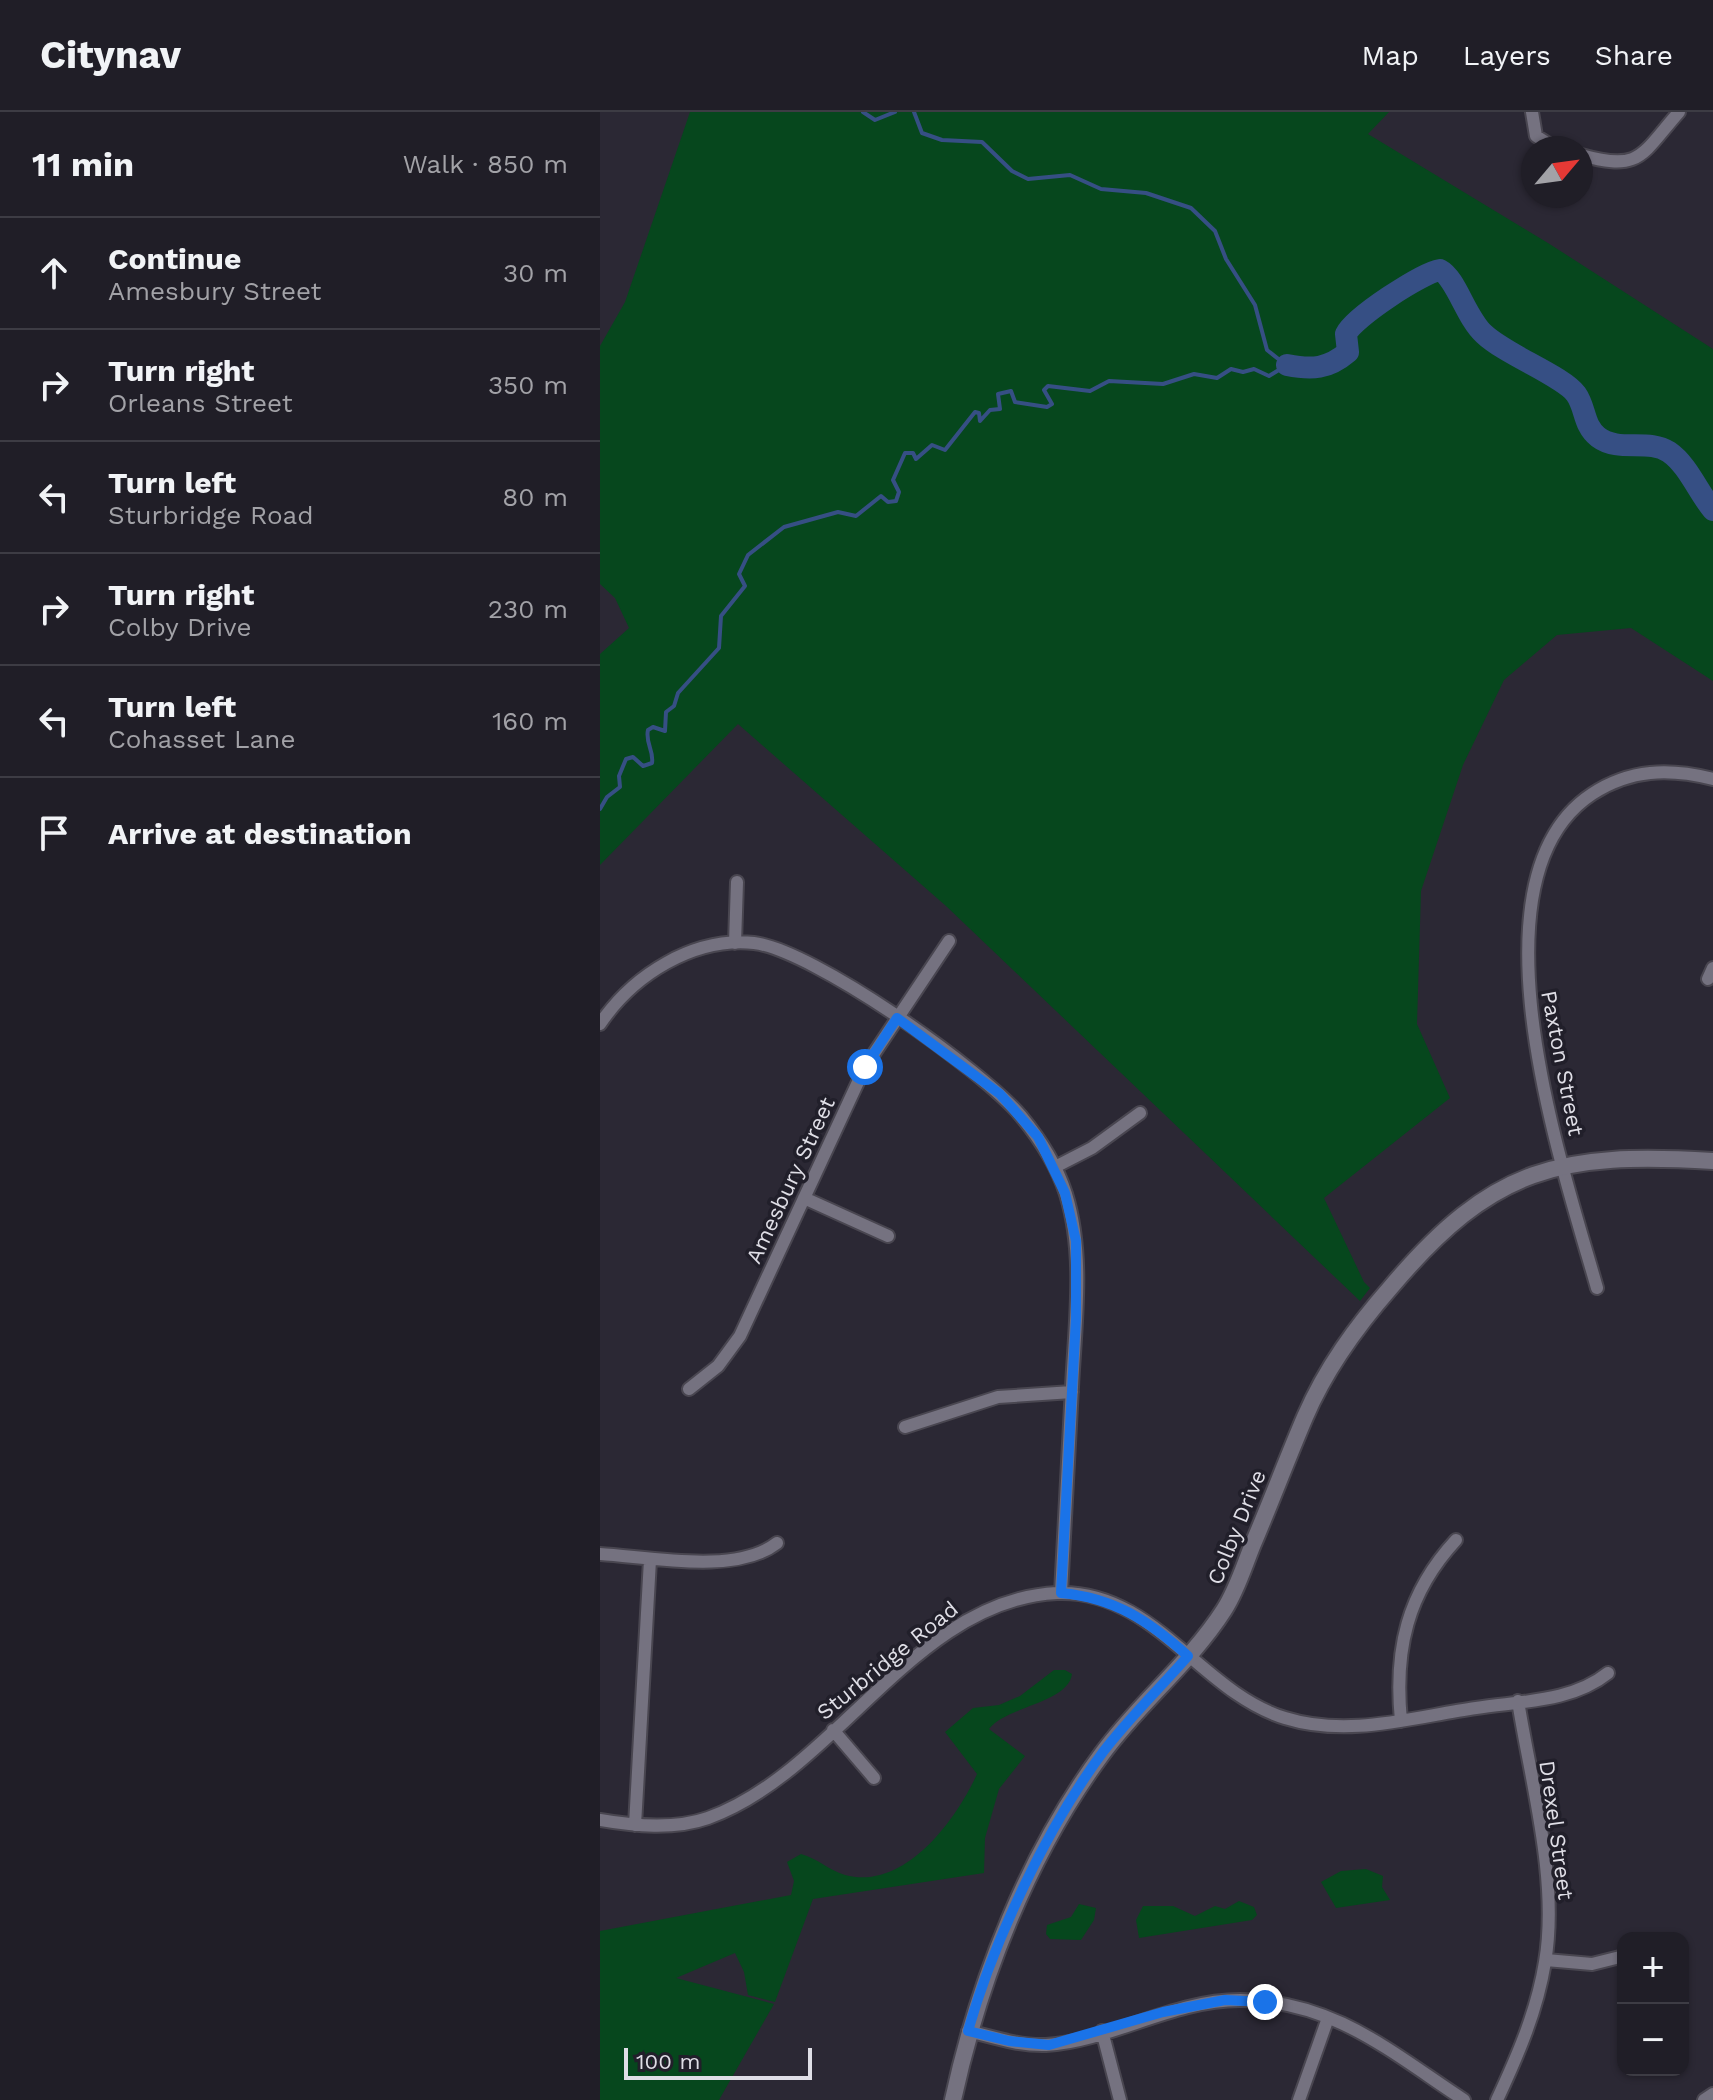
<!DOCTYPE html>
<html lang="en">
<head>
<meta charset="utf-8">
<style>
	:root { --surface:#201e27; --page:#2d2b33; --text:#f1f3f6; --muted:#a2a2a7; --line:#3d3c44 }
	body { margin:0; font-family:"Work Sans",sans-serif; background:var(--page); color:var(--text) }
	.controls { position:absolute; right:24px; bottom:24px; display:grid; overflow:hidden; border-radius:16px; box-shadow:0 2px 6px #0004 }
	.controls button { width:72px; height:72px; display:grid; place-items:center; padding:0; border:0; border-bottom:2px solid var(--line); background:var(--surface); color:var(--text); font:40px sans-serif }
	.compass { position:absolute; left:921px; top:24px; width:72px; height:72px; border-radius:50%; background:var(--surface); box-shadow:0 2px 6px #0004; rotate:61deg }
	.scale { position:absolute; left:24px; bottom:20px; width:188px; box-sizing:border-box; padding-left:8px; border:4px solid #dfdee6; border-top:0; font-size:22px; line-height:28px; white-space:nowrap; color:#dfdee6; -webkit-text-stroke:6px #211f2a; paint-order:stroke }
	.stop { position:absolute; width:24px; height:24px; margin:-18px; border:6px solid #1a73e8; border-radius:50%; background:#fff }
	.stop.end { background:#1a73e8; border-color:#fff; box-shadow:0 2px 8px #0008 }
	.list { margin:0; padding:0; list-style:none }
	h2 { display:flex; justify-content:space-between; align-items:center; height:104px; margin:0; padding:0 32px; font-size:34px }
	h2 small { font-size:26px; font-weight:400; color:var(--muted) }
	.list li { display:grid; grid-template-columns:52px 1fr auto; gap:24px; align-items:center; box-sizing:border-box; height:112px; padding:0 32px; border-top:2px solid var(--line) }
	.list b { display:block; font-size:30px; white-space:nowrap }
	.list p { margin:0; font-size:26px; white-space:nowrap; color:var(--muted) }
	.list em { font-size:26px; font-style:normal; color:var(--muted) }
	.icon { flex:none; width:44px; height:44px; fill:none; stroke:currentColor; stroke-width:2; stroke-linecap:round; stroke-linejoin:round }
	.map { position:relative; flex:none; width:1113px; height:1988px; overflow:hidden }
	header { display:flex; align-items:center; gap:48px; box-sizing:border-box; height:112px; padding:0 40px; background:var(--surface); border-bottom:2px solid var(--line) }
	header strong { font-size:38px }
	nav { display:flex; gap:44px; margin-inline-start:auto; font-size:28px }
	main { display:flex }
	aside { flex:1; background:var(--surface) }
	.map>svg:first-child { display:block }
</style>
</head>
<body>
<header>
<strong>Citynav</strong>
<nav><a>Map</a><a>Layers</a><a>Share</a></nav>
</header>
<main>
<aside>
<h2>11 min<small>Walk · 850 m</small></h2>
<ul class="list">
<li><svg class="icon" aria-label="ahead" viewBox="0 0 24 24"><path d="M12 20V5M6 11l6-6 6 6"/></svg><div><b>Continue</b><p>Amesbury Street</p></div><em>30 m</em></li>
<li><svg class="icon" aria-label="right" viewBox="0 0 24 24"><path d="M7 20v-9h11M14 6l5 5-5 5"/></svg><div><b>Turn right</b><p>Orleans Street</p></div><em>350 m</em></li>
<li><svg class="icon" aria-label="left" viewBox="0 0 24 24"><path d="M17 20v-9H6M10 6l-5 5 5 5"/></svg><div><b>Turn left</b><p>Sturbridge Road</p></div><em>80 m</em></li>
<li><svg class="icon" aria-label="right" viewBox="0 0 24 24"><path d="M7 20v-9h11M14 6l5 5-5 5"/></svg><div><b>Turn right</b><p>Colby Drive</p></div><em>230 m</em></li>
<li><svg class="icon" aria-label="left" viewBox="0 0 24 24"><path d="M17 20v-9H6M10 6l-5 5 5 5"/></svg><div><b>Turn left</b><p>Cohasset Lane</p></div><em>160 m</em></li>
<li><svg class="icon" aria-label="arrive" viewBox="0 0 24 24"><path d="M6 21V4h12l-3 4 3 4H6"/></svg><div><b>Arrive at destination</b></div></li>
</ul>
</aside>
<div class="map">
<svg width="1113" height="1988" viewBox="0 0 1113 1988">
	<rect width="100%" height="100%" fill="#2b2834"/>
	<path fill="#06471d" d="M 90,0 L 789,0 L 768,22 L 948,131 L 1113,237 L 1113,569 L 1031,516 L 957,523 L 904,568 L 863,653 L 821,779 L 817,912 L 850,986 L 724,1086 L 764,1170 L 770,1176 L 760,1189 L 346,794 L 138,612 L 0,753 L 0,542 L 29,516 L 15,486 L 0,472 L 0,234 L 25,190 Z
		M 454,1558 L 465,1558 L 472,1562 C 468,1591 407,1594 389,1617 L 425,1644 L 399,1677 L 385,1726 L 384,1761 L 213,1787 L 175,1890 L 148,1883 L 144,1860 L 135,1841 L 76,1866 L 174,1892 L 119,1988 L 0,1988 L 0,1819 L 191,1783 L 194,1769 L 187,1750 L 201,1742 C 217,1746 230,1759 245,1763 C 305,1779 356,1708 377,1662 L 345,1620 L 373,1596 L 399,1593 L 420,1584 Z
		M 766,1757 L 783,1764 L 782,1775 L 790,1788 L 736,1796 L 721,1770 L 741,1759 Z
		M 639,1789 L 654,1795 L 657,1803 L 652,1808 L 539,1826 L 536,1808 L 543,1794 L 573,1794 L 595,1804 L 615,1794 L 625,1797 Z
		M 479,1792 L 496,1796 L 494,1808 L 481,1828 L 450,1827 L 446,1822 L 447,1813 L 471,1805 Z"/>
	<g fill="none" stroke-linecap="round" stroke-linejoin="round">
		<path stroke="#364f84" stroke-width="4" d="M 263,0 L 275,8 L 295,0
			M 314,0 L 322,21 L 342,28 L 382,30 L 412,59 L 428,67 L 470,63 L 501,77 L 546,81 L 591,96 L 615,119 L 626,147 L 655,193 L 667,238 L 686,253
			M 0,697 L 7,685 L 20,675 L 19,664 L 26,647 L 33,645 L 43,654 L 52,651 C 54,638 45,631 48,618 L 53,615 L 65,619 L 66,600 L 74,594 L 78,581 L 119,536 L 121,504 L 145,474 L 139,462 L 148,443 L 184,415 L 238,400 L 256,404 L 281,384 L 288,390 L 296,389 L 299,380 L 293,368 L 305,341 L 313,341 L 316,347 L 332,333 L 345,338 L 375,300 L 379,301 L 380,309 L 390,298 L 400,297 L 398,282 L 411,279 L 415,290 L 447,295 L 452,292 L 444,278 L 448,274 L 490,279 L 509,269 L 563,272 L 594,262 L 617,266 L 631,257 L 643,260 L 654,257 L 669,264 L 687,253"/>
		<path stroke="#364f84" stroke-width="22" d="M 687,253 C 712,258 728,257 748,240 L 746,222 C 754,205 822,161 840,158 C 856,166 866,206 884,222 C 906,243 963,264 976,282 C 986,296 983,313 998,325 C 1019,341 1048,326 1069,340 C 1088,353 1098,380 1113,398"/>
		<g stroke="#494650" stroke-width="16">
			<path id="minor" d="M 932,0 L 936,24 L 955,36
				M 981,43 C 1041,60 1041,43 1079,0
				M 135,831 L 137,770
				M 1108,867 L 1113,856
				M 0,912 C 33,863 93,825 154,831 C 213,838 381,957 421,1004 C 440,1027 457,1054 466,1082 C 485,1143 475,1212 472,1275 C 468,1344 465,1412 461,1481
				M 455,1055 L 492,1036 L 540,1001
				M 204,1086 L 288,1124
				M 997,1176 C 964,1059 863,767 992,682 C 1030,657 1069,656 1113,667
				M 89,1277 L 118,1254 L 140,1224 L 265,955 L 349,829
				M 305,1315 L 398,1285 L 472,1280
				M 0,1442 C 50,1445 136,1463 177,1431
				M 801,1609 C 794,1538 807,1481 856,1428
				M 233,1618 L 274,1666
				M 0,1708 C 34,1714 74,1718 108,1706 C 236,1660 314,1488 457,1481 C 554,1477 600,1580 685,1606 C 749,1626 813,1605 876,1596 C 921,1589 972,1590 1008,1561
				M 35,1713 L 50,1448
				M 946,1848 L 992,1852 L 1020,1845
				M 368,1919 C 393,1925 419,1934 446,1933 C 511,1929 572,1888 640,1888 C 733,1888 792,1941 864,1988
				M 502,1919 L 520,1988
				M 699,1988 L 728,1906
				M 897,1988 C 918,1943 937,1899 945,1850 C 959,1769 931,1671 918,1589
				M 1104,1988 L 1113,1982"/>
		</g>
		<g stroke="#494650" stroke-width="20">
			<path id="tertiary" d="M 353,1988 C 379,1868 428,1742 502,1642 C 539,1591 590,1551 624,1498 C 637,1478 644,1454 653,1432 C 671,1390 687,1347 705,1305 C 726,1256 756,1215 791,1175 C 893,1054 960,1040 1113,1049"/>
		</g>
		<use href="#minor" stroke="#757280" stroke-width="12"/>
		<use href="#tertiary" stroke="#757280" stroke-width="16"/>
	</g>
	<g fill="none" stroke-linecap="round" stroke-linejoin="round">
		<path stroke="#1a73e8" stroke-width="10" d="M 265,955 L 297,906 L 400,982 L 438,1025 L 465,1081 L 476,1129 L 476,1206 L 461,1481 C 515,1486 549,1509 588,1544 C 560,1576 529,1606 503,1640 C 447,1715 394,1828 368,1919 L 409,1929 L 449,1933 L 563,1900 L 625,1888 L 665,1890"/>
	</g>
	<g text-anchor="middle" stroke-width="7" stroke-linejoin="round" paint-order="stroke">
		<g font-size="22" fill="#dfdee6" stroke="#211f2a">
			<text transform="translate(963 951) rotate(79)" y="8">Paxton Street</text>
			<text transform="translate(190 1068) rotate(-65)" y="8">Amesbury Street</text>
			<text transform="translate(636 1415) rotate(-68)" y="8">Colby Drive</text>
			<text transform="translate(287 1548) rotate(-39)" y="8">Sturbridge Road</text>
			<text transform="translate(957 1718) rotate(82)" y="8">Drexel Street</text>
		</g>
	</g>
</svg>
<div class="controls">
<button>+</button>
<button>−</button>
</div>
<svg class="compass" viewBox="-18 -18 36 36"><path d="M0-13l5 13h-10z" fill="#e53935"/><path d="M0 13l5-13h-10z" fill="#a2a2a7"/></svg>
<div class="scale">100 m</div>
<div class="stop" style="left:265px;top:955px"></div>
<div class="stop end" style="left:665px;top:1890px"></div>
</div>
</main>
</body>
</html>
